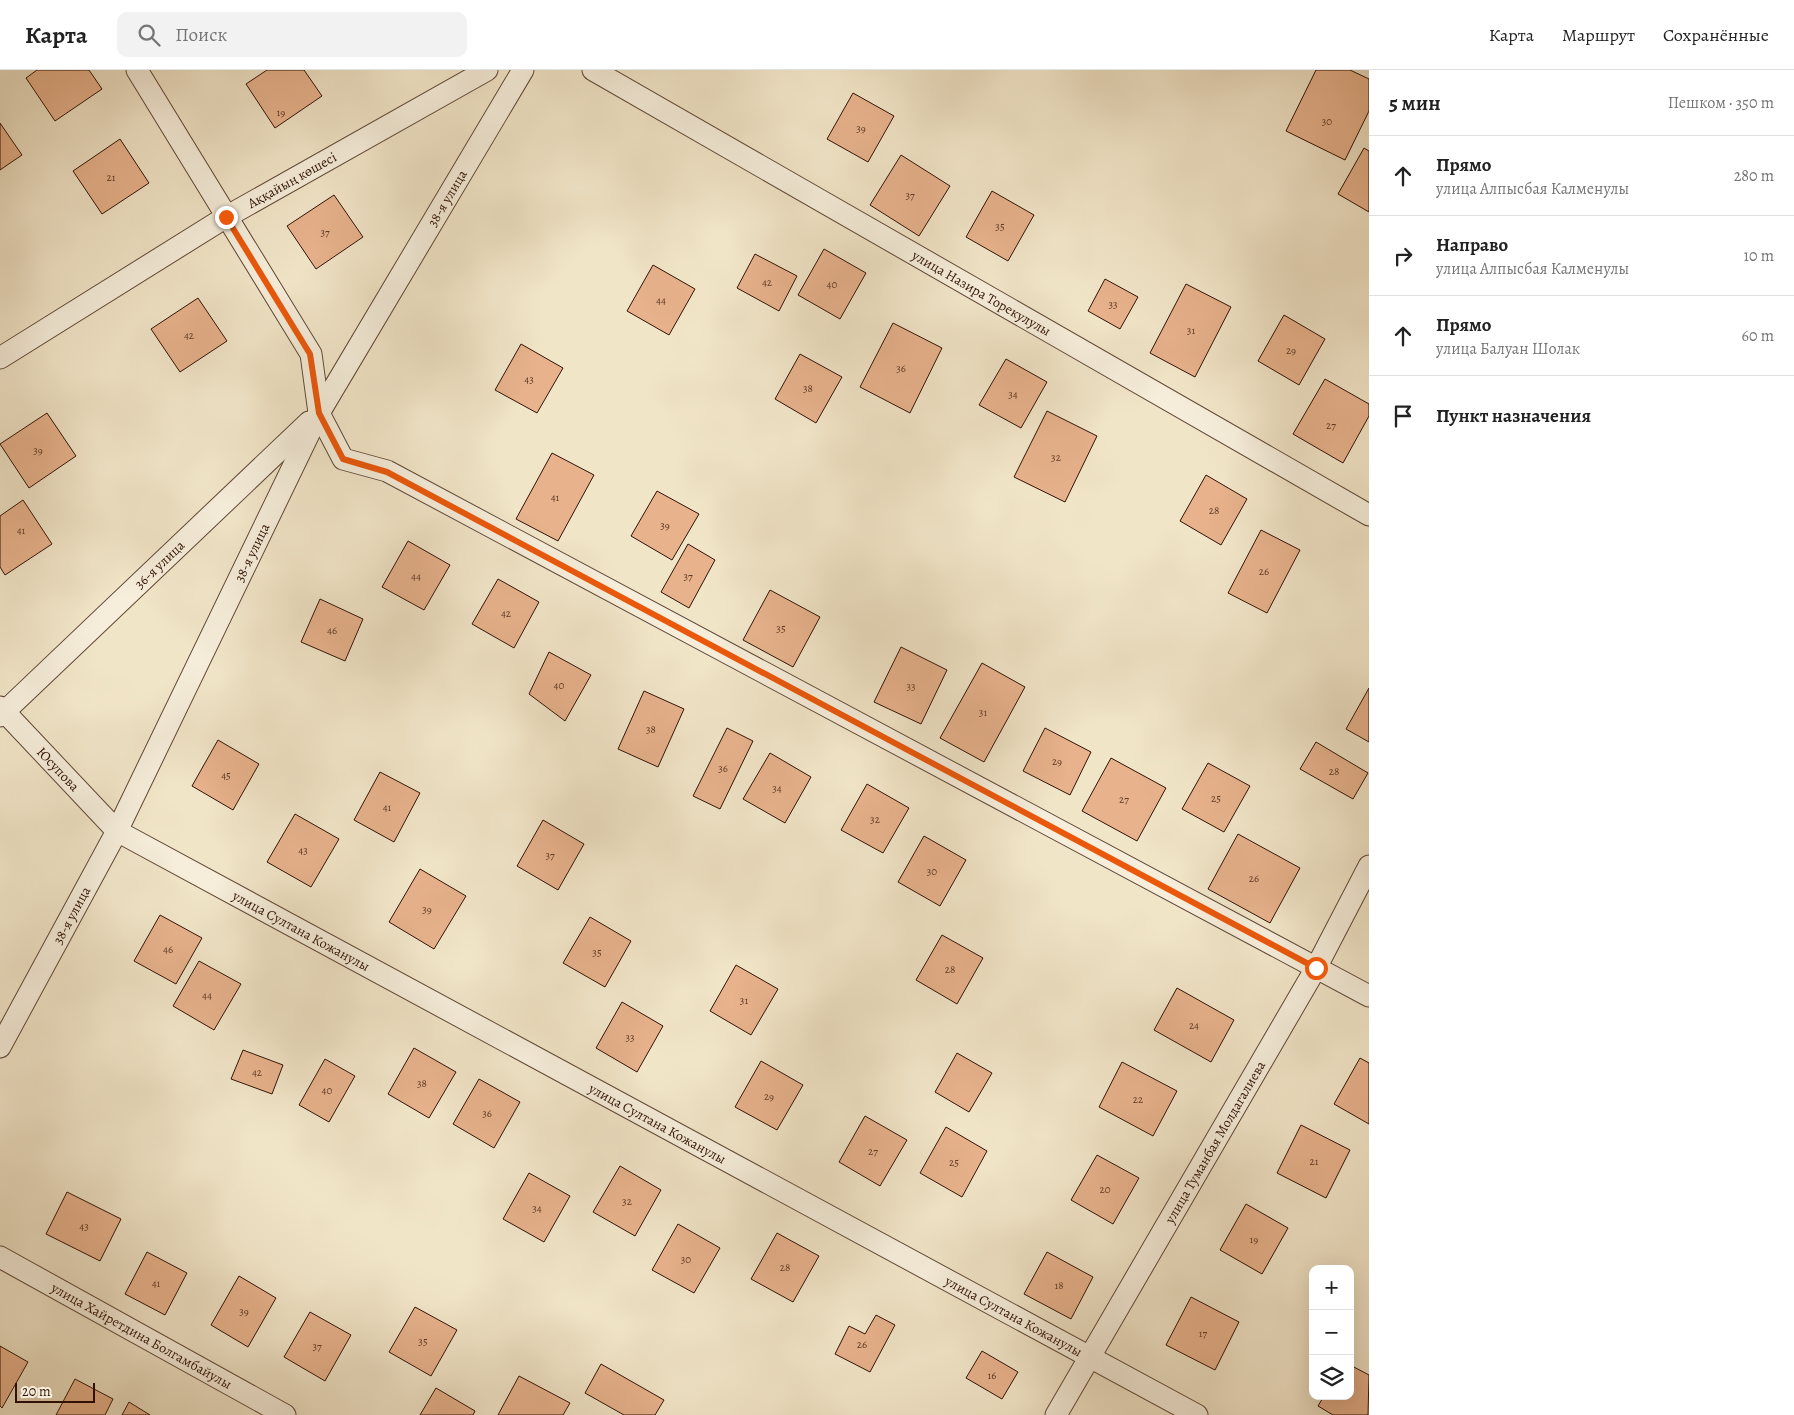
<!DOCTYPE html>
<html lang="ru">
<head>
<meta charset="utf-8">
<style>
	:root { --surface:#fff; --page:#f2f2f2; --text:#222; --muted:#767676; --line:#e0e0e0 }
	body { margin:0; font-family:Alegreya,serif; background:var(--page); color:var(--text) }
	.controls { position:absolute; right:15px; bottom:15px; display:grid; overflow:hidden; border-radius:10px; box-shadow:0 5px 20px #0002 }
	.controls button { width:45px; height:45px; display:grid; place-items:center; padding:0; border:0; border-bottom:1px solid var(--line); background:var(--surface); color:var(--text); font:25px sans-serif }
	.scale { position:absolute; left:15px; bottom:12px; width:80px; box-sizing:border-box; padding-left:5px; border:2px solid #311205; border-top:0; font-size:14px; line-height:18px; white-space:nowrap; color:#311205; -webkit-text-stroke:4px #f6eedb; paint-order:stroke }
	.stop { position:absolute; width:15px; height:15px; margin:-11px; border:4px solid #ea580c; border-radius:50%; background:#fff }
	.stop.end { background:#ea580c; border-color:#fff; box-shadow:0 1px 5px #0008 }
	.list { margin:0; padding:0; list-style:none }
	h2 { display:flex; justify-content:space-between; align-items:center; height:65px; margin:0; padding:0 20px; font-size:21px }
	h2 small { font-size:16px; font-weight:400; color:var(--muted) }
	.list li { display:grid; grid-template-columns:32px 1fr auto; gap:15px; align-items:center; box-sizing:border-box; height:80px; padding:0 20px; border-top:1px solid var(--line) }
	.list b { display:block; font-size:19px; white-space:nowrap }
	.list p { margin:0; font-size:16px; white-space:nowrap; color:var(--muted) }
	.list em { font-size:16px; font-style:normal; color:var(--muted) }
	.icon { flex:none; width:28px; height:28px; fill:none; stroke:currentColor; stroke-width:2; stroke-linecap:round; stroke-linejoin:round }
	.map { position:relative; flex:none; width:1369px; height:1345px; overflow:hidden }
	header { display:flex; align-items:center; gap:30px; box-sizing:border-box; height:70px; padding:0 25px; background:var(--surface); border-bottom:1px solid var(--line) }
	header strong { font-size:24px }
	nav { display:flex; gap:28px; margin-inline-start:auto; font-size:18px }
	.search { width:350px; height:45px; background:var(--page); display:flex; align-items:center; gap:12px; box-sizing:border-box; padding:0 18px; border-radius:10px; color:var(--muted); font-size:19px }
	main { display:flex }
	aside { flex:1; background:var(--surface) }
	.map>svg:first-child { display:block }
</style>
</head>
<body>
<header>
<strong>Карта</strong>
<div class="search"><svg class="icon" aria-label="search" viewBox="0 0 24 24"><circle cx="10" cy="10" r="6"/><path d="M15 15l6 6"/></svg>Поиск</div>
<nav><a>Карта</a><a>Маршрут</a><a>Сохранённые</a></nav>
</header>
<main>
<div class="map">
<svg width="1369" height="1345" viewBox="0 0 1369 1345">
	<rect width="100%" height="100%" fill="#f1e5c8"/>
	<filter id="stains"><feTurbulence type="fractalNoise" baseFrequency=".004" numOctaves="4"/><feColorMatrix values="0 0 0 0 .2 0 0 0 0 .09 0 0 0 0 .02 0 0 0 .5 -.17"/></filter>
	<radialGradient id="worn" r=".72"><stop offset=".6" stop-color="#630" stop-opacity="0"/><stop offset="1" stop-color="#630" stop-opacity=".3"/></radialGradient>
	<path fill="#e7b28c" stroke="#311205" d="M 37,0 L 89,0 L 102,19 L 55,51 L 26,8 Z
		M 267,0 L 304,0 L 322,26 L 275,58 L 246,14 Z
		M 1316,0 L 1350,0 L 1369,9 L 1369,41 L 1345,90 L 1286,61 Z
		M 853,23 L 894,46 L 868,92 L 827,69 Z
		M 0,53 L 22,85 L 0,100 Z
		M 120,69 L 149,113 L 102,144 L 73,101 Z
		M 1364,78 L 1369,81 L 1369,142 L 1338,124 Z
		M 901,85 L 950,116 L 919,166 L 870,135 Z
		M 992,121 L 1034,145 L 1008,191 L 966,167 Z
		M 334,125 L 363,167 L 316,199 L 287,156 Z
		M 824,179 L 866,203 L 840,249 L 798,225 Z
		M 755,184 L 797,206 L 779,241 L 737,218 Z
		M 653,195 L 695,219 L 669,265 L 627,241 Z
		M 1105,209 L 1138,227 L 1120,259 L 1088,241 Z
		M 1186,214 L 1231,237 L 1195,307 L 1150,283 Z
		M 198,228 L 227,271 L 180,302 L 151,259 Z
		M 1284,245 L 1325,269 L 1299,315 L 1258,291 Z
		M 893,253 L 942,278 L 910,343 L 860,317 Z
		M 521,274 L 563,298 L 537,343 L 495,320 Z
		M 800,284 L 842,307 L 816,353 L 775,329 Z
		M 1006,289 L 1047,312 L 1021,358 L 979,335 Z
		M 1325,309 L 1369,334 L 1369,346 L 1343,393 L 1293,364 Z
		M 1047,341 L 1097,366 L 1065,432 L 1014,407 Z
		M 47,343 L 76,386 L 29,418 L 0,374 Z
		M 552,383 L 594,405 L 558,471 L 516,449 Z
		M 1206,405 L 1247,429 L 1221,475 L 1180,451 Z
		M 657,421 L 699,444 L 672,490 L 631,466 Z
		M 23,430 L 52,474 L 5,505 L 0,497 L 0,446 Z
		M 1261,460 L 1300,480 L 1267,543 L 1228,523 Z
		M 408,471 L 450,495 L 424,540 L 382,517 Z
		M 688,474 L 715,490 L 689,538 L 661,522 Z
		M 498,509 L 539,532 L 514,578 L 472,554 Z
		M 770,520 L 820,547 L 793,597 L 743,570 Z
		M 320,529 L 363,549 L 345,591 L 301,572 Z
		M 901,577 L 947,600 L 921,654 L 874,632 Z
		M 549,582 L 591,605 L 565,651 L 529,624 Z
		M 982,593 L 1025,617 L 984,692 L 940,668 Z
		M 1369,618 L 1369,672 L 1346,659 Z
		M 644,621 L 684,639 L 658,697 L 618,679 Z
		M 727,658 L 753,671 L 720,739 L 693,726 Z
		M 1045,658 L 1091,682 L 1070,725 L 1023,701 Z
		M 218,670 L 259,694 L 233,740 L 192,716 Z
		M 1316,672 L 1368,703 L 1353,729 L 1300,699 Z
		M 770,683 L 811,707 L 785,753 L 743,729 Z
		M 1111,688 L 1166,718 L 1137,771 L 1082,741 Z
		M 1208,693 L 1250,716 L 1224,762 L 1182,739 Z
		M 380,702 L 420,723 L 394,772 L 354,750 Z
		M 867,714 L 909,738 L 883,783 L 841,760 Z
		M 295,744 L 339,769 L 311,817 L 267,792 Z
		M 543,750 L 584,774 L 558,820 L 517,796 Z
		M 1238,764 L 1300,798 L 1270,853 L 1208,819 Z
		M 924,766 L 966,790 L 940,836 L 898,812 Z
		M 420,799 L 466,826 L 434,879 L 389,852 Z
		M 160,845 L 202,868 L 176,914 L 134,891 Z
		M 590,847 L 631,871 L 605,917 L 563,893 Z
		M 942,865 L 983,888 L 957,934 L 916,910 Z
		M 199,891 L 241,914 L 214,960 L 173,936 Z
		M 736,895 L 778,919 L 751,965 L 710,941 Z
		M 1177,918 L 1234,950 L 1211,992 L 1154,960 Z
		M 622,932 L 663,956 L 637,1002 L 596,978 Z
		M 414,978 L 456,1002 L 429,1048 L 388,1024 Z
		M 243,980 L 283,995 L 272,1024 L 231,1009 Z
		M 957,983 L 992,1003 L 969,1042 L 935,1022 Z
		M 1360,988 L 1369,993 L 1369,1054 L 1334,1034 Z
		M 325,989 L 355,1006 L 329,1052 L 299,1035 Z
		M 761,991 L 803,1015 L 777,1060 L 735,1037 Z
		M 1122,992 L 1177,1021 L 1153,1066 L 1099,1037 Z
		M 479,1009 L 520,1032 L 494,1078 L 453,1054 Z
		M 865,1046 L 907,1070 L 880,1116 L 839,1092 Z
		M 1301,1055 L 1350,1080 L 1326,1128 L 1277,1103 Z
		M 946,1057 L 987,1081 L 962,1127 L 920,1103 Z
		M 1097,1085 L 1139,1108 L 1113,1154 L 1071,1130 Z
		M 620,1096 L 661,1120 L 635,1166 L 593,1142 Z
		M 529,1103 L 570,1126 L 544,1172 L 503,1149 Z
		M 67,1122 L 121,1149 L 100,1191 L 46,1164 Z
		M 1246,1134 L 1288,1158 L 1262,1204 L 1220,1180 Z
		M 678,1154 L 720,1178 L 694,1223 L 652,1200 Z
		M 777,1163 L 819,1186 L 793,1232 L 751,1209 Z
		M 147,1182 L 187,1203 L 165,1245 L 125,1224 Z
		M 1047,1182 L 1093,1207 L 1071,1249 L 1024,1224 Z
		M 239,1206 L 276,1228 L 248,1277 L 211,1255 Z
		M 1191,1227 L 1239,1252 L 1215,1300 L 1166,1275 Z
		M 415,1237 L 457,1260 L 431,1306 L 389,1282 Z
		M 310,1242 L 351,1265 L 325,1311 L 284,1287 Z
		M 876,1245 L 895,1255 L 870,1302 L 835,1284 L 849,1256 L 865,1264 Z
		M 0,1276 L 28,1292 L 2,1338 L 0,1336 Z
		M 982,1281 L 1018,1302 L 1002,1329 L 966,1308 Z
		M 601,1294 L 664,1330 L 655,1345 L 624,1345 L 585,1323 Z
		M 1350,1295 L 1369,1305 L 1368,1345 L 1333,1345 L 1318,1336 L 1324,1326 L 1350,1326 Z
		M 519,1306 L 570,1333 L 563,1345 L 498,1345 Z
		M 75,1309 L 113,1329 L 105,1345 L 56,1345 Z
		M 436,1318 L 475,1341 L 473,1345 L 420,1345 Z
		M 129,1332 L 150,1345 L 122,1345 Z"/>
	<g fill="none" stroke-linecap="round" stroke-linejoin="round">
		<g stroke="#614736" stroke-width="23">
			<g id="minor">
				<path d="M 137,0 L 311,284 L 319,343 L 343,389 L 387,401 L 1369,926"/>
				<path id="s1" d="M 593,0 L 1369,445"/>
				<path id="s2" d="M 0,288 L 226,147 L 487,0"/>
				<path id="s3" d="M 0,637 L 117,761 L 1197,1345"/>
				<path id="s4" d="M 0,646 L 309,352"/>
				<path id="s5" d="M 0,977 L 117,761 L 319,343 L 523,0"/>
				<path id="s6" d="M 0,1187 L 285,1345"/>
				<path id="s7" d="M 1056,1345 L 1316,898 L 1369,796"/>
			</g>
		</g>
		<use href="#minor" stroke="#f6eedb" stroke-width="21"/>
	</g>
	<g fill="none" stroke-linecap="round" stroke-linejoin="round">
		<path stroke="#ea580c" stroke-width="6" d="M 226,147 L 310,284 L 319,343 L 343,389 L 387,402 L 1316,898"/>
	</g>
	<g text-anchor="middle" stroke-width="4.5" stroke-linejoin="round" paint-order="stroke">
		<g font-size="11" fill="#5e3a27">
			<text x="281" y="46">19</text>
			<text x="1327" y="55">30</text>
			<text x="861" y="62">39</text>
			<text x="111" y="111">21</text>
			<text x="910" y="129">37</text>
			<text x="1000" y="160">35</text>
			<text x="325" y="166">37</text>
			<text x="767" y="216">42</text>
			<text x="832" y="218">40</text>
			<text x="661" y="234">44</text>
			<text x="1113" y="238">33</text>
			<text x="1191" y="264">31</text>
			<text x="189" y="269">42</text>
			<text x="1291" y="284">29</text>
			<text x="901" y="302">36</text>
			<text x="529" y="313">43</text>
			<text x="808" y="322">38</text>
			<text x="1013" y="328">34</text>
			<text x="1331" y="359">27</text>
			<text x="38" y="384">39</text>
			<text x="1056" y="391">32</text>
			<text x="555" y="431">41</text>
			<text x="1214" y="444">28</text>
			<text x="665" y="459">39</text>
			<text x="21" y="464">41</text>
			<text x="1264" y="505">26</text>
			<text x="416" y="510">44</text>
			<text x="688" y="510">37</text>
			<text x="506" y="547">42</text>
			<text x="781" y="562">35</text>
			<text x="332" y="564">46</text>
			<text x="559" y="619">40</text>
			<text x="911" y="620">33</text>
			<text x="983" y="646">31</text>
			<text x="651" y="663">38</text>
			<text x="1057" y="695">29</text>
			<text x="723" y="702">36</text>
			<text x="1334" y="705">28</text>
			<text x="226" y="709">45</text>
			<text x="777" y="722">34</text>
			<text x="1216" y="732">25</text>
			<text x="1124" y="733">27</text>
			<text x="387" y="741">41</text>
			<text x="875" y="753">32</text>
			<text x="303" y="784">43</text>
			<text x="550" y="789">37</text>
			<text x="932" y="805">30</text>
			<text x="1254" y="812">26</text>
			<text x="427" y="843">39</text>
			<text x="168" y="883">46</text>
			<text x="597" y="886">35</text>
			<text x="950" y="903">28</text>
			<text x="207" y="929">44</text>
			<text x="744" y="934">31</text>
			<text x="1194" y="959">24</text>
			<text x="630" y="971">33</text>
			<text x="257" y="1006">42</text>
			<text x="422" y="1017">38</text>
			<text x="327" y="1024">40</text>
			<text x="769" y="1030">29</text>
			<text x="1138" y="1033">22</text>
			<text x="487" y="1047">36</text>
			<text x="873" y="1085">27</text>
			<text x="1314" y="1095">21</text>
			<text x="954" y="1096">25</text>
			<text x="1105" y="1123">20</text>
			<text x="627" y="1135">32</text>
			<text x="537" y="1142">34</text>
			<text x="84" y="1160">43</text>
			<text x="1254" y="1173">19</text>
			<text x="686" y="1193">30</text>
			<text x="785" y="1201">28</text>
			<text x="156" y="1217">41</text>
			<text x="1059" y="1219">18</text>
			<text x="244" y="1245">39</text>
			<text x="1203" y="1267">17</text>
			<text x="423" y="1275">35</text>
			<text x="862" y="1278">26</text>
			<text x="317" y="1280">37</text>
			<text x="992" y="1309">16</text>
		</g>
		<g font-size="14" fill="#311205" stroke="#f6eedb">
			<text dy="5" stroke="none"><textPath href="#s2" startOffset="342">Аққайың көшесі</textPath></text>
			<text dy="5" stroke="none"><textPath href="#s5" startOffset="960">38-я улица</textPath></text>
			<text dy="5" stroke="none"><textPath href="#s1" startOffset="448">улица Назира Торекулулы</textPath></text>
			<text dy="5" stroke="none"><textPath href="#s5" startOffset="555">38-я улица</textPath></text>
			<text dy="5" stroke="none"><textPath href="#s4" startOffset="220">36-я улица</textPath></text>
			<text dy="5" stroke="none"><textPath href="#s3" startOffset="85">Юсупова</textPath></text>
			<text dy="5" stroke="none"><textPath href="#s5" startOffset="150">38-я улица</textPath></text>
			<text dy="5" stroke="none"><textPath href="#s3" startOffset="380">улица Султана Кожанулы</textPath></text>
			<text dy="5" stroke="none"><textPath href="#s3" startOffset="785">улица Султана Кожанулы</textPath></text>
			<text dy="5" stroke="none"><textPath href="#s7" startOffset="316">улица Туманбая Молдагалиева</textPath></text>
			<text dy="5" stroke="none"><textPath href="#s3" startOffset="1190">улица Султана Кожанулы</textPath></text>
			<text dy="5" stroke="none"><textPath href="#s6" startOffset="162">улица Хайретдина Болгамбайулы</textPath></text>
		</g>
	</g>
	<rect width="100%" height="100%" filter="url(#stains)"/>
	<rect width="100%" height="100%" fill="url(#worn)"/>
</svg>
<div class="controls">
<button>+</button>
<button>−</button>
<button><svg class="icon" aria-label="layers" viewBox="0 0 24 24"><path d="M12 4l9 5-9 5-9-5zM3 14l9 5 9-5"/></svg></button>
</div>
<div class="scale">20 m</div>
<div class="stop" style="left:1316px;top:898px"></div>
<div class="stop end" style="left:226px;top:147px"></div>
</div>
<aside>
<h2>5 мин<small>Пешком · 350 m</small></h2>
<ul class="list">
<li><svg class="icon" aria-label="ahead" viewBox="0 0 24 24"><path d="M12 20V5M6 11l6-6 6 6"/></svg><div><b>Прямо</b><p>улица Алпысбая Калменулы</p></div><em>280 m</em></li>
<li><svg class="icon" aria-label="right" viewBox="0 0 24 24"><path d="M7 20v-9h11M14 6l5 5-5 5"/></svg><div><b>Направо</b><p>улица Алпысбая Калменулы</p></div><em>10 m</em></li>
<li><svg class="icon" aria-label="ahead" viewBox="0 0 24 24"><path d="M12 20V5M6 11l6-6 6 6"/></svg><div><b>Прямо</b><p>улица Балуан Шолак</p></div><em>60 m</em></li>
<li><svg class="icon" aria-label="arrive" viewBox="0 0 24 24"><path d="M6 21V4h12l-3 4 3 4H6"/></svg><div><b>Пункт назначения</b></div></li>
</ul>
</aside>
</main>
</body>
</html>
